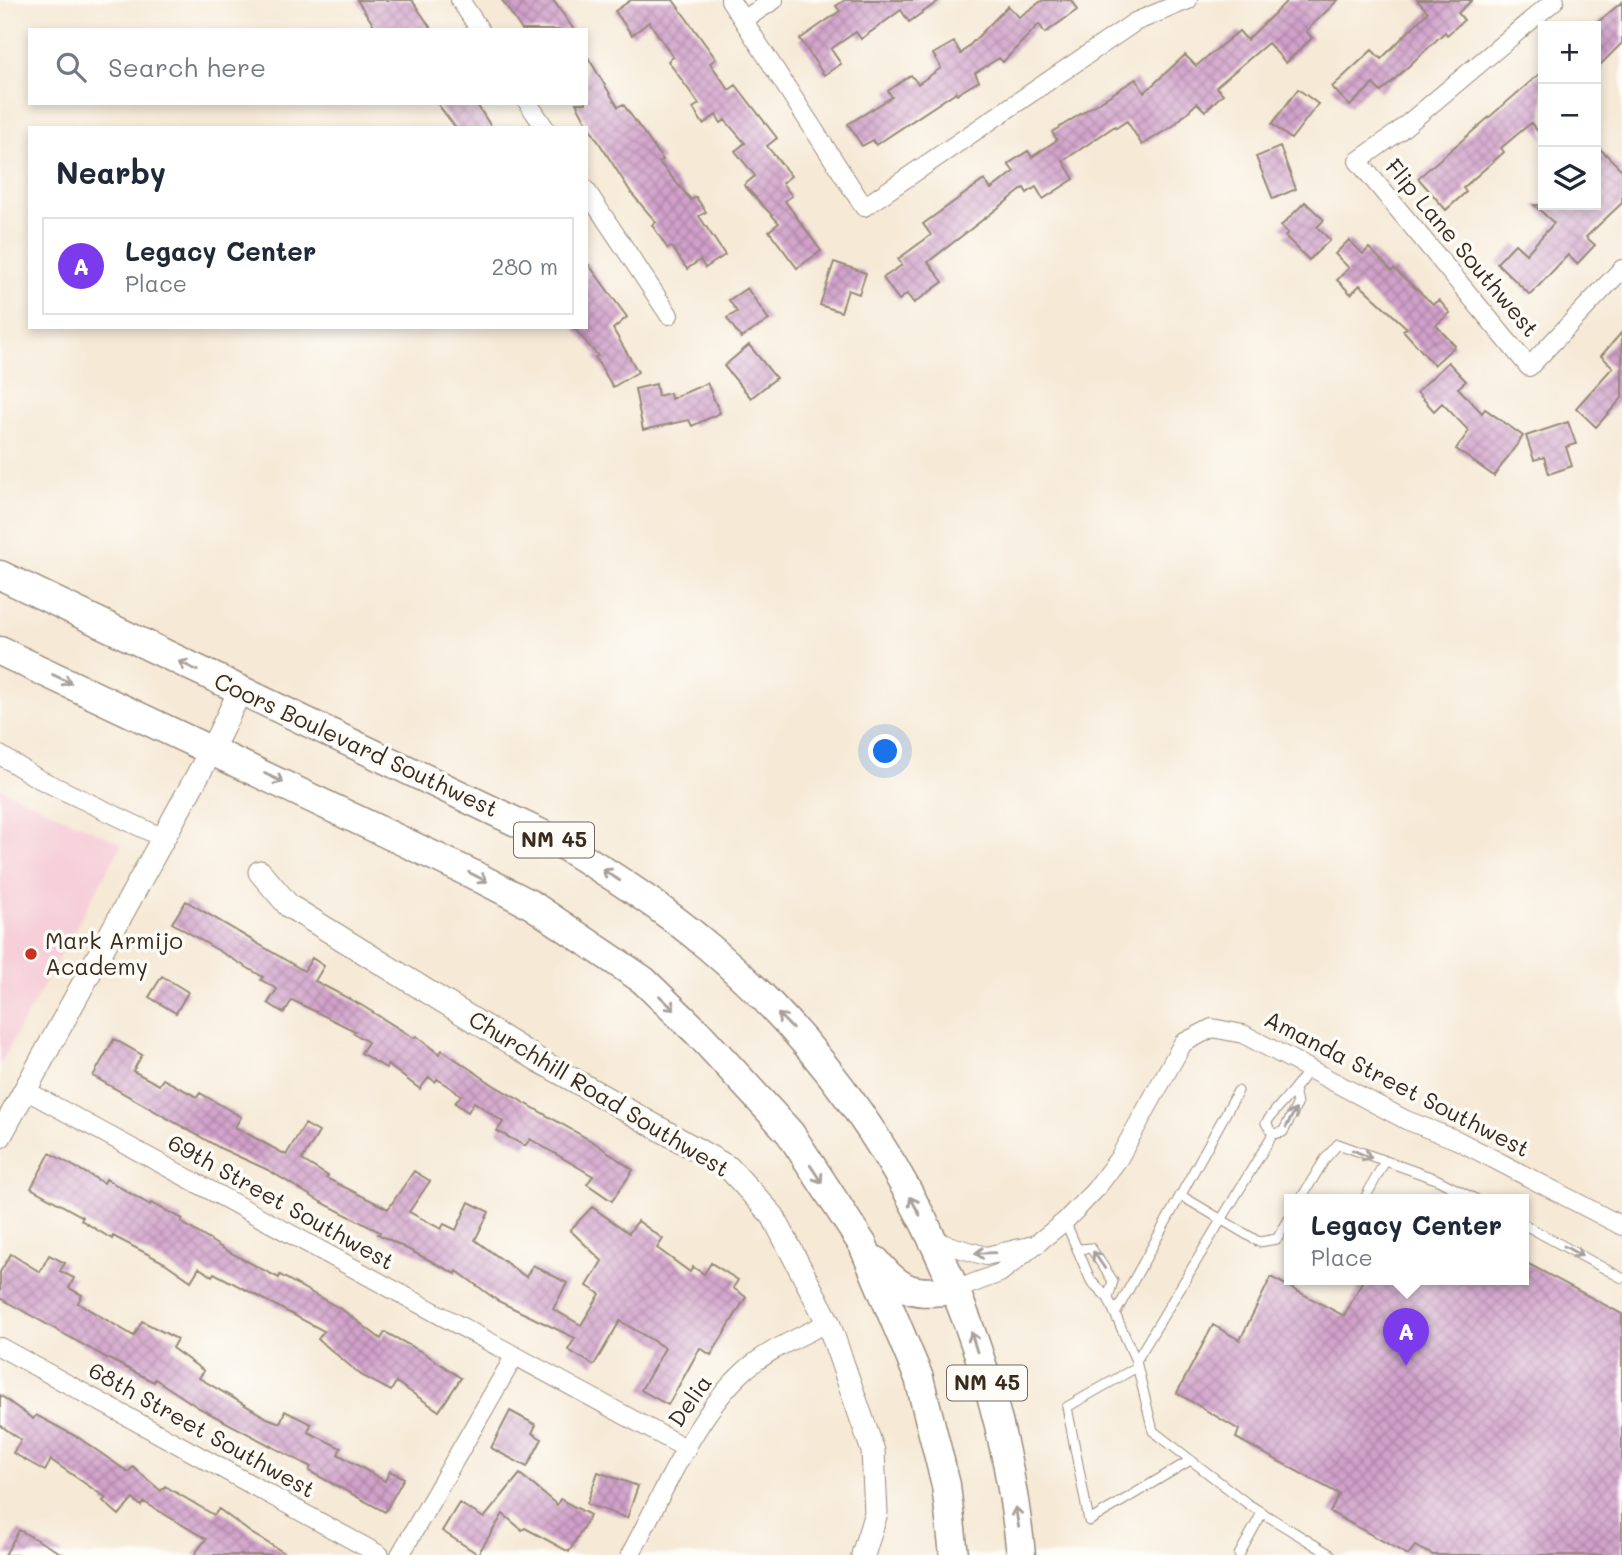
<!DOCTYPE html>
<html lang="en">
<head>
<meta charset="utf-8">
<style>
	:root { --surface:#fff; --page:#f2f2f3; --text:#1f2937; --muted:#747a83; --line:#e0e1e3; --accent:#7c3aed }
	body { margin:0; font-family:Mali,sans-serif; background:var(--page); color:var(--text) }
	.controls { position:absolute; right:21px; top:21px; display:grid; overflow:hidden; border-radius:0px; box-shadow:0 4px 10px #0003 }
	.controls button { width:63px; height:63px; display:grid; place-items:center; padding:0; border:0; border-bottom:2px solid var(--line); background:var(--surface); color:var(--text); font:35px sans-serif }
	.you { position:absolute; left:886px; top:752px; width:24px; height:24px; margin:-18px; border:5px solid #fff; border-radius:50%; background:#1a73e8; box-shadow:0 0 0 10px #1a73e833 }
	.badge { display:grid; place-items:center; width:46px; height:46px; border-radius:50%; background:var(--accent); color:#fff; font-size:23px; font-weight:700 }
	.pin { position:absolute; translate:-50% -58px; filter:drop-shadow(0 2px 4px #0008) }
	.pin::after { content:''; position:absolute; top:37px; width:24px; height:21px; background:inherit; clip-path:polygon(0 0,100% 0,50% 100%) }
	.popup { position:absolute; left:1284px; top:1194px; width:245px; height:91px; box-sizing:border-box; display:grid; place-content:center; border-radius:0px; background:var(--surface); filter:drop-shadow(0 2px 5px #0005); font-size:23px; white-space:nowrap; color:var(--muted) }
	.popup b { font-size:26px; color:var(--text) }
	.popup::after { content:''; position:absolute; left:50%; top:100%; margin-left:-14px; border:14px solid transparent; border-top-color:var(--surface) }
	.list { margin:0; padding:0; list-style:none }
	h2 { display:flex; justify-content:space-between; align-items:center; height:91px; margin:0; padding:0 28px; font-size:30px }
	h2 small { font-size:23px; font-weight:400; color:var(--muted) }
	.list li { display:grid; grid-template-columns:46px 1fr auto; gap:21px; align-items:center; box-sizing:border-box; height:98px; margin:0 14px 14px; padding:0 14px; border:2px solid var(--line); border-radius:0px }
	.list b { display:block; font-size:26px; white-space:nowrap }
	.list p { margin:0; font-size:23px; white-space:nowrap; color:var(--muted) }
	.list em { font-size:23px; font-style:normal; color:var(--muted) }
	.icon { flex:none; width:38px; height:38px; fill:none; stroke:currentColor; stroke-width:2; stroke-linecap:round; stroke-linejoin:round }
	.map { position:relative; flex:none; width:1622px; height:1555px; overflow:hidden }
	.search { position:absolute; background:var(--surface); box-shadow:0 4px 10px #0003; left:28px; top:28px; width:560px; height:77px; display:flex; align-items:center; gap:18px; box-sizing:border-box; padding:0 24px; border-radius:0px; color:var(--muted); font-size:26px }
	.panel { position:absolute; background:var(--surface); box-shadow:0 4px 10px #0003; left:28px; top:126px; width:560px; height:203px; border-radius:0px }
	.map>svg:first-child { display:block }
</style>
</head>
<body>
<div class="map">
<svg width="1622" height="1555" viewBox="0 0 1622 1555">
	<defs>
		<pattern id="building-cross-hatch" width="8" height="8" patternUnits="userSpaceOnUse" patternTransform="scale(1.75)"><rect width="8" height="8" fill="#d1a1cb"/><path d="M0 0l8 8M0 8l8-8" fill="none" stroke="#ab83a4"/></pattern>
	</defs>
	<rect width="100%" height="100%" fill="#fdfcf7"/>
	<filter id="ink" filterUnits="userSpaceOnUse"><feTurbulence type="fractalNoise" baseFrequency=".0143" numOctaves="2"/><feDisplacementMap in="SourceGraphic" scale="14" xChannelSelector="R" yChannelSelector="G"/><feConvolveMatrix kernelMatrix="1 2 1 2 8 2 1 2 1" color-interpolation-filters="sRGB"/></filter>
	<filter id="wash" filterUnits="userSpaceOnUse"><feTurbulence type="fractalNoise" baseFrequency=".00686" numOctaves="4" result="noise"/><feDisplacementMap in="SourceGraphic" scale="28" xChannelSelector="R" yChannelSelector="G"/><feGaussianBlur stdDeviation="1.57" result="paint"/><feColorMatrix in="noise" values="0 0 0 0 0 0 0 0 0 0 0 0 0 0 0 0 0 1.4 0 .05"/><feComposite in="paint" operator="in"/></filter>
	<g filter="url(#wash)">
		<rect width="100%" height="100%" fill="#f6e9d6"/>
		<path fill="#f6cfd9" d="M 0,788 L 122,844 L 0,1064 Z"/>
		<g id="blocks">
			<path fill="url(#building-cross-hatch)" d="M 357,0 L 412,0 L 432,30 L 377,30 Z
				M 502,0 L 553,0 L 574,30 L 522,30 Z
				M 631,0 L 673,0 L 716,59 L 710,63 L 729,90 L 736,85 L 777,138 L 767,146 L 791,176 L 782,183 L 792,196 L 785,201 L 821,251 L 797,268 L 769,231 L 779,223 L 744,185 L 755,176 L 735,151 L 745,143 L 725,120 L 721,123 L 716,115 L 703,124 L 693,108 L 699,104 L 668,61 L 673,57 L 649,22 L 632,35 L 615,11 Z
				M 845,0 L 940,0 L 909,22 L 901,10 L 861,39 L 856,32 L 831,49 L 841,64 L 824,75 L 800,39 L 840,11 L 836,6 Z
				M 1043,0 L 1071,0 L 1077,10 L 1045,33 L 1039,24 L 1003,62 L 999,58 L 975,73 L 979,81 L 957,94 L 956,92 L 876,145 L 873,140 L 862,146 L 848,124 L 892,97 L 888,91 L 911,75 L 918,84 L 941,68 L 933,54 L 954,42 L 961,54 L 1008,6 L 1019,17 Z
				M 1288,0 L 1338,0 L 1306,31 L 1312,38 L 1286,63 L 1268,43 L 1216,87 L 1223,94 L 1205,111 L 1197,103 L 1173,126 L 1142,145 L 1127,121 L 1116,128 L 1115,126 L 1063,161 L 1074,179 L 1043,199 L 1036,187 L 1027,193 L 1024,188 L 928,262 L 943,282 L 914,303 L 907,294 L 899,300 L 883,278 L 902,265 L 898,259 L 931,235 L 923,224 L 984,180 L 991,189 L 1014,172 L 1008,164 L 1028,151 L 1032,157 L 1057,140 L 1052,132 L 1136,79 L 1144,93 L 1185,55 L 1196,66 L 1239,31 L 1247,40 Z
				M 1417,0 L 1472,0 L 1458,13 L 1464,20 L 1447,35 L 1445,32 L 1381,92 L 1373,84 L 1350,106 L 1332,87 L 1372,50 L 1381,59 L 1428,12 Z
				M 1622,2 L 1622,43 L 1596,69 L 1596,24 Z
				M 586,54 L 618,107 L 623,104 L 663,160 L 659,162 L 691,200 L 696,197 L 706,212 L 699,216 L 725,255 L 705,268 L 700,260 L 687,269 L 672,247 L 668,249 L 652,225 L 656,222 L 632,194 L 589,127 L 576,103 L 586,103 Z
				M 1543,71 L 1543,138 L 1531,123 L 1501,148 L 1504,152 L 1463,188 L 1466,192 L 1446,210 L 1418,178 Z
				M 1298,89 L 1318,104 L 1291,139 L 1272,124 Z
				M 437,103 L 476,103 L 492,128 L 456,128 Z
				M 1596,145 L 1622,170 L 1622,203 L 1586,237 L 1595,245 L 1577,264 L 1568,255 L 1530,295 L 1497,263 L 1515,244 L 1526,254 L 1554,223 L 1534,205 L 1596,205 Z
				M 1280,147 L 1296,189 L 1273,199 L 1256,157 Z
				M 1305,202 L 1324,220 L 1317,227 L 1330,240 L 1309,260 L 1285,236 L 1288,233 L 1281,226 Z
				M 1349,240 L 1363,254 L 1369,248 L 1392,271 L 1394,269 L 1433,304 L 1439,300 L 1450,313 L 1436,325 L 1455,346 L 1434,365 L 1403,330 L 1407,328 L 1360,285 L 1351,294 L 1337,280 L 1349,268 L 1335,254 Z
				M 586,261 L 627,317 L 613,329 L 638,372 L 613,387 L 595,357 L 598,356 L 573,327 L 586,327 Z
				M 834,262 L 866,273 L 859,294 L 848,290 L 841,312 L 820,305 Z
				M 747,288 L 769,320 L 741,338 L 727,318 L 737,312 L 729,300 Z
				M 1622,332 L 1622,398 L 1596,427 L 1576,408 L 1613,367 L 1601,356 Z
				M 749,345 L 776,378 L 751,398 L 724,366 Z
				M 1448,362 L 1466,381 L 1458,388 L 1482,413 L 1485,409 L 1523,436 L 1494,476 L 1456,449 L 1469,431 L 1442,403 L 1434,411 L 1417,392 Z
				M 707,383 L 720,413 L 692,426 L 689,420 L 643,430 L 635,389 L 656,384 L 658,396 L 670,393 L 671,399 Z
				M 1568,422 L 1576,444 L 1566,447 L 1572,466 L 1549,474 L 1544,457 L 1534,460 L 1526,436 Z
				M 186,901 L 304,971 L 312,958 L 324,966 L 315,981 L 361,1005 L 414,1038 L 416,1036 L 439,1054 L 442,1050 L 495,1086 L 595,1143 L 633,1170 L 612,1201 L 587,1184 L 593,1176 L 530,1139 L 525,1146 L 497,1131 L 503,1122 L 474,1102 L 468,1112 L 455,1103 L 461,1095 L 437,1079 L 435,1082 L 429,1077 L 420,1089 L 388,1065 L 386,1068 L 361,1053 L 368,1042 L 353,1033 L 355,1031 L 292,1000 L 284,1013 L 268,1003 L 277,989 L 261,980 L 263,977 L 172,923 Z
				M 162,976 L 188,992 L 176,1013 L 149,997 Z
				M 114,1039 L 142,1055 L 133,1071 L 159,1085 L 163,1079 L 197,1097 L 200,1093 L 241,1117 L 235,1127 L 286,1155 L 305,1124 L 319,1132 L 302,1160 L 328,1176 L 326,1178 L 388,1209 L 414,1171 L 430,1181 L 409,1212 L 441,1229 L 444,1224 L 456,1230 L 469,1202 L 489,1212 L 475,1240 L 526,1277 L 533,1265 L 567,1283 L 553,1309 L 581,1325 L 600,1294 L 587,1286 L 602,1261 L 570,1230 L 592,1207 L 629,1233 L 638,1221 L 663,1239 L 657,1248 L 690,1272 L 693,1267 L 704,1274 L 711,1263 L 738,1280 L 733,1288 L 746,1297 L 711,1355 L 700,1348 L 668,1405 L 641,1390 L 665,1348 L 620,1321 L 594,1365 L 568,1350 L 575,1338 L 498,1301 L 457,1271 L 456,1274 L 378,1234 L 380,1232 L 321,1202 L 268,1170 L 222,1149 L 93,1076 Z
				M 50,1153 L 104,1183 L 106,1179 L 150,1205 L 151,1203 L 183,1219 L 181,1222 L 227,1251 L 279,1278 L 280,1275 L 344,1311 L 381,1339 L 385,1332 L 424,1353 L 461,1378 L 439,1411 L 396,1382 L 391,1391 L 361,1375 L 318,1339 L 324,1331 L 214,1273 L 212,1276 L 199,1268 L 191,1281 L 165,1263 L 113,1236 L 112,1239 L 81,1220 L 83,1217 L 31,1188 Z
				M 11,1254 L 40,1272 L 49,1255 L 65,1263 L 60,1271 L 74,1278 L 69,1288 L 82,1295 L 78,1303 L 134,1336 L 142,1321 L 177,1339 L 172,1348 L 204,1371 L 199,1378 L 267,1418 L 280,1423 L 285,1411 L 311,1424 L 308,1432 L 341,1448 L 338,1454 L 385,1481 L 390,1471 L 404,1478 L 385,1512 L 309,1471 L 311,1467 L 199,1408 L 155,1379 L 154,1382 L 107,1358 L 0,1298 L 0,1272 Z
				M 1523,1261 L 1622,1314 L 1622,1555 L 1433,1555 L 1415,1546 L 1408,1555 L 1330,1512 L 1339,1494 L 1236,1438 L 1239,1430 L 1177,1393 L 1213,1325 L 1240,1340 L 1271,1277 L 1344,1316 L 1363,1280 L 1523,1280 Z
				M 0,1395 L 33,1419 L 36,1415 L 79,1438 L 128,1472 L 133,1467 L 161,1491 L 165,1486 L 214,1515 L 219,1509 L 251,1533 L 288,1555 L 194,1555 L 206,1539 L 144,1502 L 141,1506 L 133,1499 L 119,1515 L 103,1501 L 106,1498 L 51,1460 L 45,1471 L 13,1453 L 21,1440 L 0,1425 Z
				M 510,1411 L 536,1425 L 532,1433 L 542,1439 L 527,1467 L 491,1448 Z
				M 598,1472 L 638,1486 L 627,1518 L 587,1504 Z
				M 520,1474 L 557,1505 L 560,1499 L 590,1515 L 569,1552 L 525,1528 L 522,1530 L 503,1514 L 478,1554 L 442,1531 L 459,1503 L 484,1518 Z
				M 19,1530 L 64,1555 L 5,1555 Z"/>
		</g>
	</g>
	<g filter="url(#ink)">
		<use href="#blocks" fill-opacity="0" stroke="#988a7a" stroke-width="2"/>
		<g fill="none" stroke-linecap="round" stroke-linejoin="round">
			<g stroke="#988a7a" stroke-width="11">
				<path id="service" d="M 1295,1093 L 1297,1105 L 1283,1132 L 1273,1134 L 1136,1361 L 1153,1431 L 1248,1504 L 1331,1555
					M 1273,1134 L 1266,1123 C 1280,1102 1296,1091 1308,1069
					M 1180,1195 L 1259,1242 L 1277,1239 L 1289,1219
					M 1300,1200 L 1325,1159 L 1338,1144 L 1436,1179 L 1477,1200
					M 1364,1200 L 1384,1163
					M 1065,1221 L 1091,1281 L 1108,1298 L 1113,1281 L 1091,1248 L 1080,1249
					M 1523,1224 L 1622,1278
					M 1108,1298 L 1136,1361
					M 1115,1314 L 1238,1091
					M 1137,1367 L 1067,1407 L 1089,1521 L 1189,1461
					M 1239,1555 L 1262,1513"/>
			</g>
			<g stroke="#988a7a" stroke-width="20">
				<path id="minor" d="M 460,0 L 480,30
					M 730,0 L 864,207 L 1135,22 L 1188,0
					M 1555,0 L 1398,132 L 1358,161 L 1529,367 L 1622,269
					M 743,20 L 774,0
					M 528,103 L 545,128
					M 586,190 L 669,315
					M 0,755 L 37,778 L 163,838
					M 25,1090 L 687,1449
					M 934,1241 L 986,1256 L 1038,1244
					M 955,1290 L 1000,1273 L 1065,1221 L 1095,1190 L 1119,1158 L 1183,1043 L 1212,1028 L 1243,1034 L 1406,1120 L 1457,1140 L 1622,1226
					M 0,1347 L 380,1555
					M 400,1555 L 514,1357
					M 630,1555 C 661,1498 693,1420 740,1375 C 764,1351 799,1338 828,1322"/>
			</g>
			<g stroke="#988a7a" stroke-width="25">
				<path id="tertiary" d="M 260,872 L 289,906 L 540,1061 L 729,1168 L 773,1216 L 828,1322 L 873,1451 L 876,1513 L 863,1555
					M 0,1136 L 212,749 L 240,691"/>
			</g>
			<g stroke="#988a7a" stroke-width="31">
				<path id="primary" d="M 0,575 L 554,840 C 609,873 662,907 710,948 C 888,1099 998,1324 1021,1555
					M 0,651 L 472,874 L 532,905 L 643,980 L 698,1033 L 790,1133 L 863,1245 L 919,1378 L 946,1485 L 954,1555
					M 876,1261 C 903,1294 914,1294 955,1290"/>
			</g>
			<use href="#service" stroke="#fff" stroke-width="9"/>
			<use href="#minor" stroke="#fff" stroke-width="18"/>
			<use href="#tertiary" stroke="#fff" stroke-width="23"/>
			<use href="#primary" stroke="#fff" stroke-width="28"/>
		</g>
		<defs><path id="oneway-shaft" d="M-6 0H5M1.5-3L5.5 0L1.5 3" fill="none" stroke-width="1.6" stroke-linecap="round" stroke-linejoin="round" transform="scale(1.75)"/></defs>
		<g stroke="#a79f9a">
			<use href="#oneway-shaft" transform="translate(188 666) rotate(-154)"/>
			<use href="#oneway-shaft" transform="translate(62 679) rotate(25)"/>
			<use href="#oneway-shaft" transform="translate(274 778) rotate(26)"/>
			<use href="#oneway-shaft" transform="translate(611 875) rotate(-147)"/>
			<use href="#oneway-shaft" transform="translate(478 877) rotate(27)"/>
			<use href="#oneway-shaft" transform="translate(667 1003) rotate(44)"/>
			<use href="#oneway-shaft" transform="translate(785 1021) rotate(-134)"/>
			<use href="#oneway-shaft" transform="translate(1291 1118) rotate(-62)"/>
			<use href="#oneway-shaft" transform="translate(1362 1154) rotate(23)"/>
			<use href="#oneway-shaft" transform="translate(816 1174) rotate(57)"/>
			<use href="#oneway-shaft" transform="translate(915 1206) rotate(-118)"/>
			<use href="#oneway-shaft" transform="translate(1573 1251) rotate(29)"/>
			<use href="#oneway-shaft" transform="translate(985 1253) rotate(178)"/>
			<use href="#oneway-shaft" transform="translate(1099 1260) rotate(-124)"/>
			<use href="#oneway-shaft" transform="translate(974 1342) rotate(-107)"/>
			<use href="#oneway-shaft" transform="translate(1017 1517) rotate(-99)"/>
		</g>
	</g>
	<circle fill="#c8321e" stroke="#fdfcf7" stroke-width="2.5" cx="31" cy="954" r="7"/>
	<g text-anchor="middle" stroke-width="7" stroke-linejoin="round" paint-order="stroke">
		<g fill="#fdfcf7" stroke="#75695f" stroke-width="2">
			<rect x="514" y="822.5" width="80" height="35" rx="5"/>
			<rect x="947" y="1365.5" width="80" height="35" rx="5"/>
		</g>
		<g font-size="21" font-weight="bold" fill="#3b2a1e">
			<text x="554" y="847">NM 45</text>
			<text x="987" y="1390">NM 45</text>
		</g>
		<g font-size="23" fill="#3b2a1e" stroke="#fdfcf7">
			<text transform="translate(1462 248) rotate(50)" y="8">Flip Lane Southwest</text>
			<text transform="translate(356 745) rotate(25)" y="8">Coors Boulevard Southwest</text>
			<text transform="translate(1397 1084) rotate(27)" y="8">Amanda Street Southwest</text>
			<text transform="translate(599 1094) rotate(31)" y="8">Churchhill Road Southwest</text>
			<text transform="translate(281 1202) rotate(29)" y="8">69th Street Southwest</text>
			<text transform="translate(690 1401) rotate(-55)" y="8">Delia</text>
			<text transform="translate(202 1430) rotate(29)" y="8">68th Street Southwest</text>
		</g>
		<g font-size="23" fill="#3b2a1e" stroke="#fdfcf7" text-anchor="start">
			<text x="45" y="949">Mark Armijo<tspan x="45" dy="26">Academy</tspan></text>
		</g>
	</g>
</svg>
<div class="controls">
<button>+</button>
<button>−</button>
<button><svg class="icon" aria-label="layers" viewBox="0 0 24 24"><path d="M12 4l9 5-9 5-9-5zM3 14l9 5 9-5"/></svg></button>
</div>
<div class="you"></div>
<div class="pin badge" style="left:1406px;top:1366px">A</div>
<div class="popup"><b>Legacy Center</b>Place</div>
<div class="search"><svg class="icon" aria-label="search" viewBox="0 0 24 24"><circle cx="10" cy="10" r="6"/><path d="M15 15l6 6"/></svg>Search here</div>
<section class="panel">
<h2>Nearby<small></small></h2>
<ul class="list">
<li><span class="badge">A</span><div><b>Legacy Center</b><p>Place</p></div><em>280 m</em></li>
</ul>
</section>
</div>
</body>
</html>
